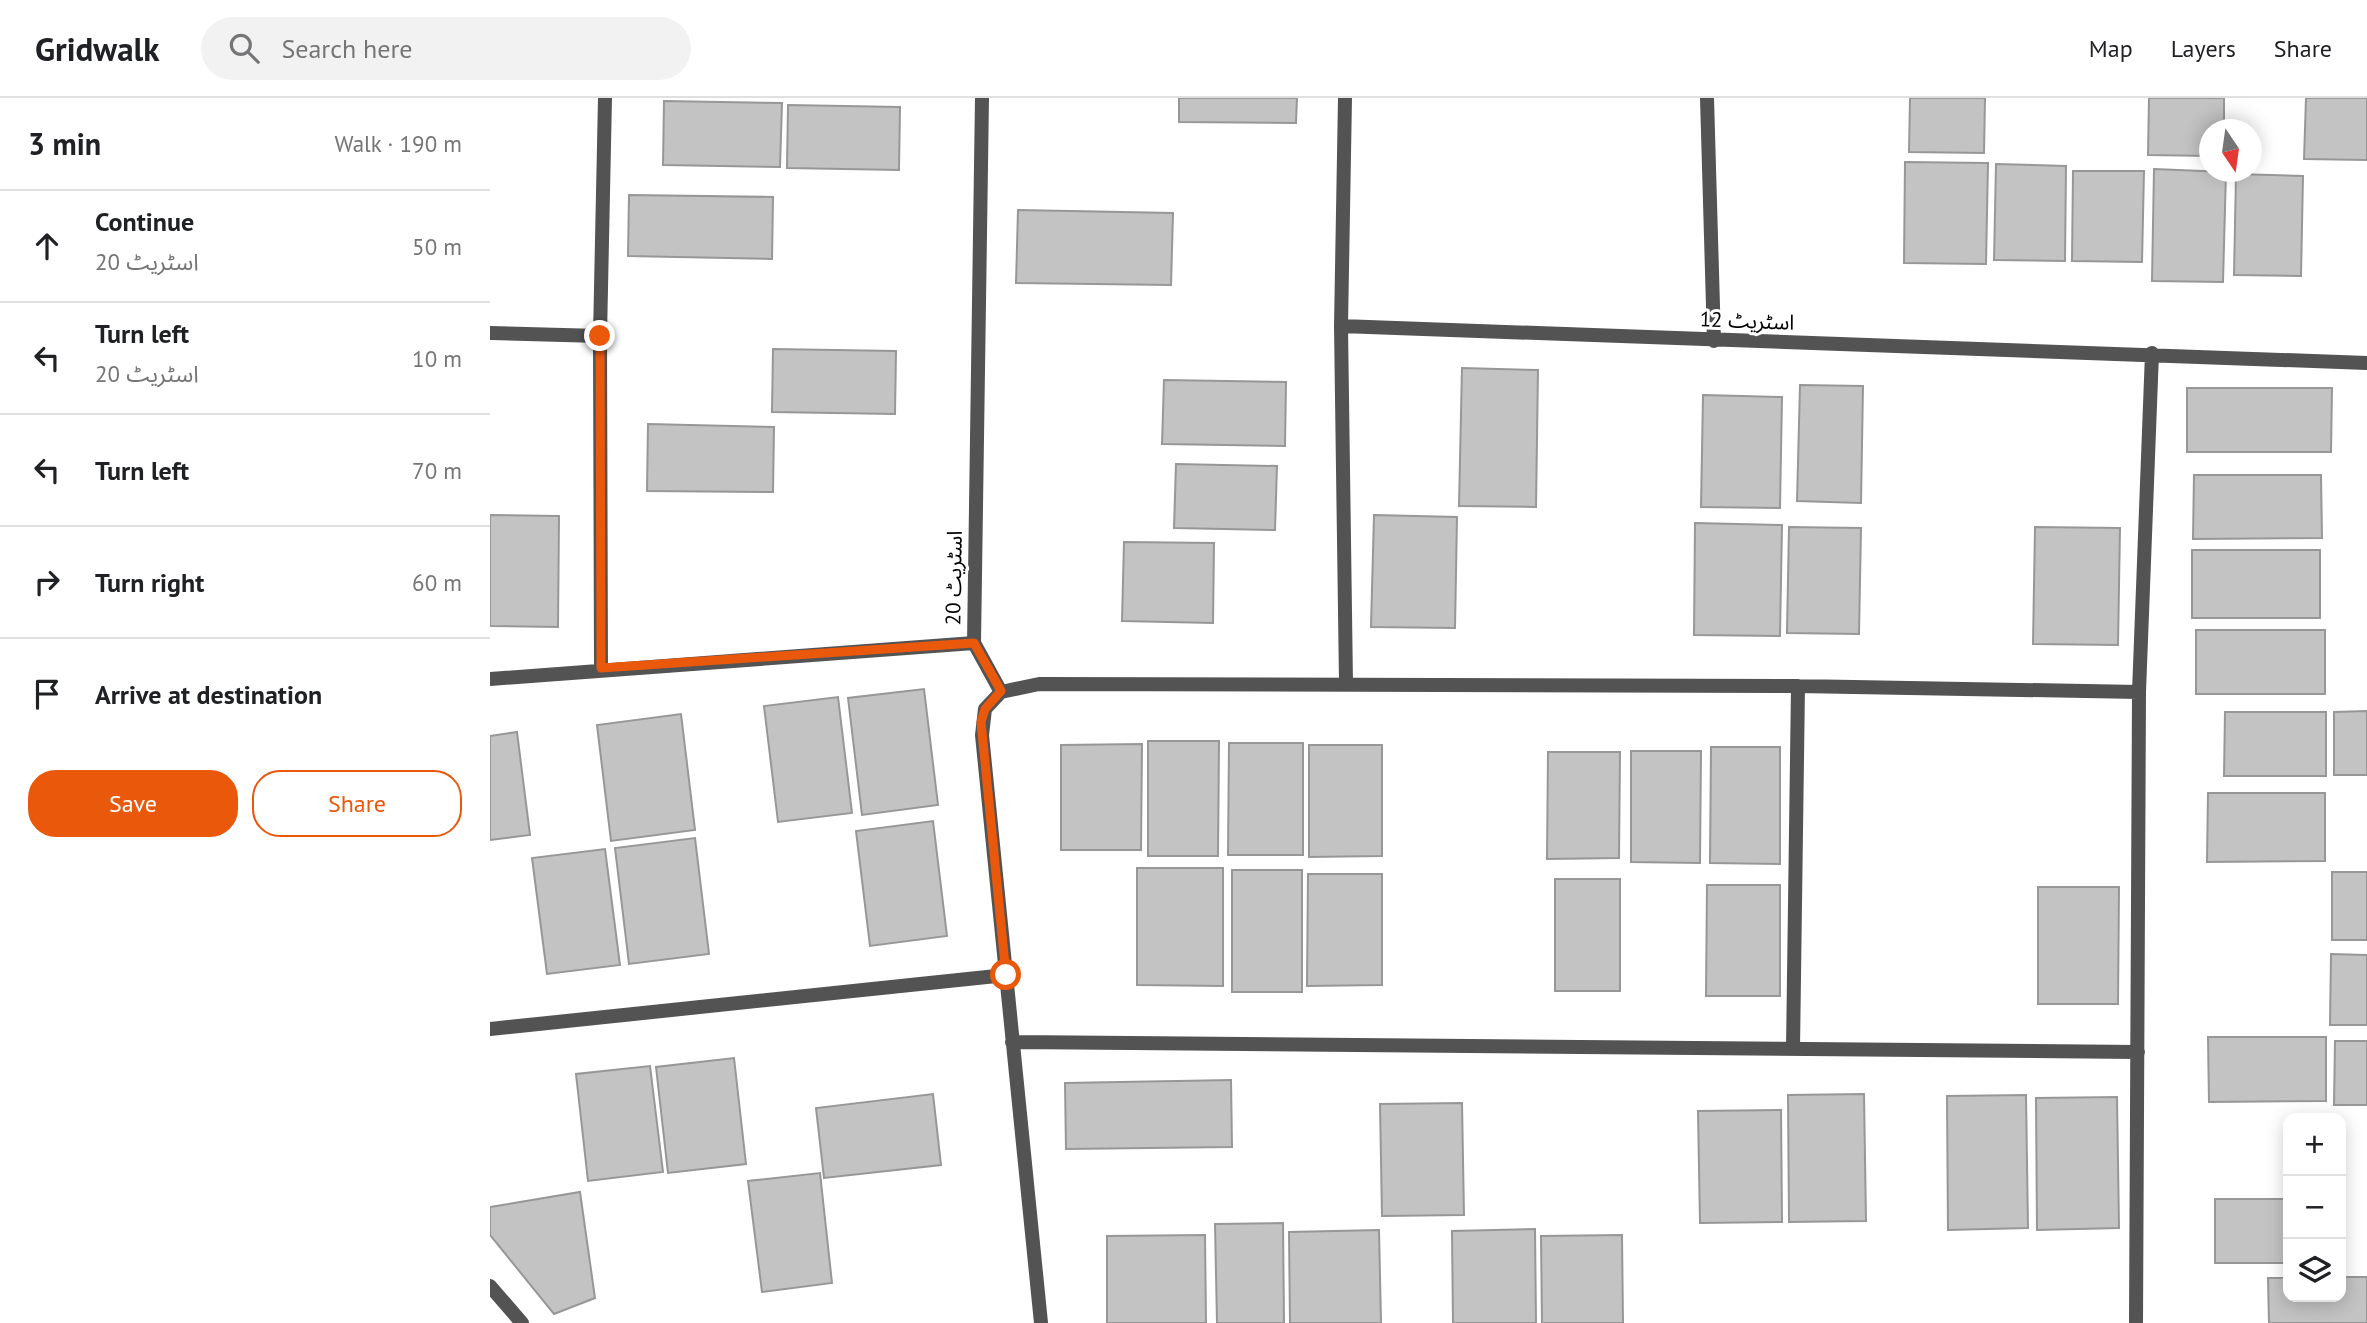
<!DOCTYPE html>
<html lang="en">
<head>
<meta charset="utf-8">
<style>
	:root { --surface:#fff; --page:#f2f2f2; --text:#202124; --muted:#757577; --line:#e0e0e0; --accent:#ea580c }
	body { margin:0; font-family:"PT Sans","Noto Sans Arabic",sans-serif; background:var(--page); color:var(--text) }
	.controls { position:absolute; right:21px; bottom:21px; display:grid; overflow:hidden; border-radius:14px; box-shadow:0 4px 18px #0003 }
	.controls button { width:63px; height:63px; display:grid; place-items:center; padding:0; border:0; border-bottom:2px solid var(--line); background:var(--surface); color:var(--text); font:35px sans-serif }
	.compass { position:absolute; left:1709px; top:21px; width:63px; height:63px; border-radius:50%; background:var(--surface); box-shadow:0 4px 18px #0003; rotate:167deg }
	.stop { position:absolute; width:21px; height:21px; margin:-16px; border:5px solid #ea580c; border-radius:50%; background:#fff }
	.stop.end { background:#ea580c; border-color:#fff; box-shadow:0 2px 7px #0008 }
	.list { margin:0; padding:0; list-style:none }
	h2 { display:flex; justify-content:space-between; align-items:center; height:91px; margin:0; padding:0 28px; font-size:30px }
	h2 small { font-size:23px; font-weight:400; color:var(--muted) }
	.list li { display:grid; grid-template-columns:46px 1fr auto; gap:21px; align-items:center; box-sizing:border-box; height:112px; padding:0 28px; border-top:2px solid var(--line) }
	.list b { display:block; font-size:26px; white-space:nowrap }
	.list p { margin:0; font-size:23px; white-space:nowrap; color:var(--muted) }
	.list em { font-size:23px; font-style:normal; color:var(--muted) }
	.actions { display:flex; gap:14px; padding:21px 28px }
	.actions a { flex:1; padding:16px 0; border:2px solid var(--accent); border-radius:28px; text-align:center; font-size:24px; color:var(--accent) }
	.actions .main { background:var(--accent); color:#fff }
	.icon { flex:none; width:38px; height:38px; fill:none; stroke:currentColor; stroke-width:2; stroke-linecap:round; stroke-linejoin:round }
	.map { position:relative; flex:none; width:1877px; height:1225px; overflow:hidden }
	header { display:flex; align-items:center; gap:42px; box-sizing:border-box; height:98px; padding:0 35px; background:var(--surface); border-bottom:2px solid var(--line) }
	header strong { font-size:33px }
	nav { display:flex; gap:38px; margin-inline-start:auto; font-size:24px }
	.search { width:490px; height:63px; background:var(--page); display:flex; align-items:center; gap:18px; box-sizing:border-box; padding:0 24px; border-radius:38px; color:var(--muted); font-size:26px }
	main { display:flex }
	aside { flex:1; background:var(--surface) }
	.map>svg:first-child { display:block }
</style>
</head>
<body>
<header>
<strong>Gridwalk</strong>
<div class="search"><svg class="icon" aria-label="search" viewBox="0 0 24 24"><circle cx="10" cy="10" r="6"/><path d="M15 15l6 6"/></svg>Search here</div>
<nav><a>Map</a><a>Layers</a><a>Share</a></nav>
</header>
<main>
<aside>
<h2>3 min<small>Walk · 190 m</small></h2>
<ul class="list">
<li><svg class="icon" aria-label="ahead" viewBox="0 0 24 24"><path d="M12 20V5M6 11l6-6 6 6"/></svg><div><b>Continue</b><p>اسٹریٹ 20</p></div><em>50 m</em></li>
<li><svg class="icon" aria-label="left" viewBox="0 0 24 24"><path d="M17 20v-9H6M10 6l-5 5 5 5"/></svg><div><b>Turn left</b><p>اسٹریٹ 20</p></div><em>10 m</em></li>
<li><svg class="icon" aria-label="left" viewBox="0 0 24 24"><path d="M17 20v-9H6M10 6l-5 5 5 5"/></svg><div><b>Turn left</b></div><em>70 m</em></li>
<li><svg class="icon" aria-label="right" viewBox="0 0 24 24"><path d="M7 20v-9h11M14 6l5 5-5 5"/></svg><div><b>Turn right</b></div><em>60 m</em></li>
<li><svg class="icon" aria-label="arrive" viewBox="0 0 24 24"><path d="M6 21V4h12l-3 4 3 4H6"/></svg><div><b>Arrive at destination</b></div></li>
</ul>
<div class="actions"><a class="main">Save</a><a>Share</a></div>
</aside>
<div class="map">
<svg width="1877" height="1225" viewBox="0 0 1877 1225">
	<rect width="100%" height="100%" fill="#fff"/>
	<path fill="#c3c3c3" stroke="#979797" stroke-width="2" d="M 689,0 L 807,0 L 806,25 L 689,24 Z
		M 1420,0 L 1495,0 L 1494,55 L 1419,54 Z
		M 1659,0 L 1734,0 L 1734,32 L 1720,32 L 1720,58 L 1658,57 Z
		M 1816,0 L 1877,0 L 1877,62 L 1814,61 Z
		M 174,3 L 292,5 L 290,69 L 173,67 Z
		M 298,7 L 410,9 L 409,72 L 297,70 Z
		M 1415,64 L 1498,65 L 1496,166 L 1414,165 Z
		M 1506,66 L 1576,68 L 1575,163 L 1504,162 Z
		M 1664,71 L 1736,74 L 1733,184 L 1662,183 Z
		M 1583,73 L 1654,73 L 1652,164 L 1582,163 Z
		M 1746,76 L 1813,78 L 1811,178 L 1744,177 Z
		M 139,97 L 283,99 L 282,161 L 138,158 Z
		M 528,112 L 683,115 L 681,187 L 526,185 Z
		M 283,251 L 406,253 L 405,316 L 282,314 Z
		M 972,270 L 1048,272 L 1046,409 L 969,408 Z
		M 674,282 L 796,284 L 795,348 L 672,346 Z
		M 1310,287 L 1373,288 L 1371,405 L 1307,403 Z
		M 1697,290 L 1842,290 L 1841,354 L 1697,354 Z
		M 1213,297 L 1292,299 L 1290,410 L 1211,409 Z
		M 158,326 L 284,329 L 283,394 L 157,393 Z
		M 686,366 L 787,368 L 785,432 L 684,430 Z
		M 1704,377 L 1831,377 L 1832,440 L 1703,441 Z
		M 0,417 L 69,418 L 68,529 L 0,528 Z
		M 884,417 L 967,419 L 965,530 L 881,529 Z
		M 1205,425 L 1292,427 L 1290,538 L 1204,537 Z
		M 1299,429 L 1371,430 L 1369,536 L 1297,535 Z
		M 1545,429 L 1630,430 L 1628,547 L 1543,546 Z
		M 634,444 L 724,445 L 723,525 L 632,523 Z
		M 1702,452 L 1830,452 L 1830,520 L 1702,520 Z
		M 1706,532 L 1835,532 L 1835,596 L 1706,596 Z
		M 434,591 L 448,707 L 372,717 L 358,600 Z
		M 348,599 L 362,715 L 288,724 L 274,608 Z
		M 1877,613 L 1877,677 L 1844,677 L 1844,614 Z
		M 1735,614 L 1836,614 L 1836,678 L 1734,678 Z
		M 191,616 L 205,732 L 121,743 L 107,627 Z
		M 27,634 L 40,737 L 0,742 L 0,638 Z
		M 658,643 L 729,643 L 728,758 L 658,758 Z
		M 739,645 L 813,645 L 813,757 L 738,757 Z
		M 652,646 L 651,752 L 571,752 L 571,647 Z
		M 819,647 L 892,647 L 892,758 L 819,759 Z
		M 1221,649 L 1290,649 L 1290,766 L 1220,765 Z
		M 1141,653 L 1211,653 L 1210,765 L 1141,764 Z
		M 1058,654 L 1130,654 L 1129,760 L 1057,761 Z
		M 1718,695 L 1835,695 L 1835,763 L 1717,764 Z
		M 443,723 L 457,838 L 380,848 L 366,733 Z
		M 205,740 L 219,856 L 139,866 L 125,750 Z
		M 115,751 L 130,867 L 57,876 L 42,760 Z
		M 647,770 L 733,770 L 733,888 L 647,887 Z
		M 742,772 L 812,772 L 812,894 L 742,894 Z
		M 1842,774 L 1877,774 L 1877,842 L 1842,842 Z
		M 818,776 L 892,776 L 892,887 L 817,888 Z
		M 1065,781 L 1130,781 L 1130,893 L 1065,893 Z
		M 1217,787 L 1290,787 L 1290,898 L 1216,898 Z
		M 1548,789 L 1629,789 L 1628,906 L 1548,906 Z
		M 1841,856 L 1877,857 L 1877,927 L 1840,927 Z
		M 1718,939 L 1836,939 L 1836,1003 L 1719,1004 Z
		M 1845,943 L 1877,943 L 1877,1007 L 1844,1007 Z
		M 244,960 L 256,1066 L 178,1075 L 166,969 Z
		M 160,968 L 173,1074 L 98,1083 L 86,976 Z
		M 741,982 L 742,1049 L 576,1051 L 575,985 Z
		M 443,996 L 451,1067 L 334,1080 L 326,1010 Z
		M 1374,996 L 1376,1123 L 1299,1124 L 1298,997 Z
		M 1536,997 L 1538,1130 L 1458,1132 L 1457,998 Z
		M 1627,999 L 1629,1130 L 1547,1132 L 1546,1000 Z
		M 972,1005 L 974,1117 L 892,1118 L 890,1006 Z
		M 1291,1012 L 1292,1124 L 1210,1125 L 1208,1013 Z
		M 330,1075 L 342,1185 L 272,1194 L 258,1083 Z
		M 90,1094 L 105,1200 L 64,1216 L 0,1137 L 0,1109 Z
		M 1725,1101 L 1798,1101 L 1798,1165 L 1725,1165 Z
		M 793,1125 L 794,1225 L 727,1225 L 725,1126 Z
		M 1045,1131 L 1046,1225 L 963,1225 L 962,1133 Z
		M 889,1132 L 891,1225 L 800,1225 L 799,1134 Z
		M 715,1137 L 716,1225 L 617,1225 L 617,1138 Z
		M 1132,1137 L 1133,1225 L 1052,1225 L 1051,1138 Z
		M 1851,1179 L 1877,1179 L 1877,1225 L 1779,1225 L 1778,1180 L 1798,1180 L 1798,1199 L 1851,1199 Z"/>
	<g fill="none" stroke-linecap="round" stroke-linejoin="round">
		<path stroke="#535353" stroke-width="14" d="M 492,0 L 484,545 L 511,594 L 495,611 L 492,637 L 551,1225
			M 855,0 L 851,228 L 856,585
			M 1217,0 L 1224,243
			M 851,228 L 1877,265
			M 0,235 L 110,238
			M 111,570 L 110,238 L 115,0
			M 0,581 L 484,545
			M 511,594 L 549,586 L 1308,588 L 1649,594
			M 0,931 L 516,877
			M 522,944 L 1648,954
			M 1303,951 L 1308,588
			M 0,1188 L 32,1225
			M 1646,1225 L 1649,594 L 1662,255"/>
	</g>
	<g fill="none" stroke-linecap="round" stroke-linejoin="round">
		<path stroke="#ea580c" stroke-width="9" d="M 110,238 L 111,570 L 484,545 L 511,593 L 495,611 L 491,624 L 516,877"/>
	</g>
	<g text-anchor="middle" stroke-width="6" stroke-linejoin="round" paint-order="stroke">
		<g font-size="21" fill="#000" stroke="#fff">
			<text transform="translate(1257 223) rotate(2)" y="7">اسٹریٹ 12</text>
			<text transform="translate(464 480) rotate(-89)" y="7">اسٹریٹ 20</text>
		</g>
	</g>
</svg>
<div class="controls">
<button>+</button>
<button>−</button>
<button><svg class="icon" aria-label="layers" viewBox="0 0 24 24"><path d="M12 4l9 5-9 5-9-5zM3 14l9 5 9-5"/></svg></button>
</div>
<svg class="compass" viewBox="-18 -18 36 36"><path d="M0-13l5 13h-10z" fill="#e53935"/><path d="M0 13l5-13h-10z" fill="#757577"/></svg>
<div class="stop" style="left:516px;top:877px"></div>
<div class="stop end" style="left:110px;top:238px"></div>
</div>
</main>
</body>
</html>
